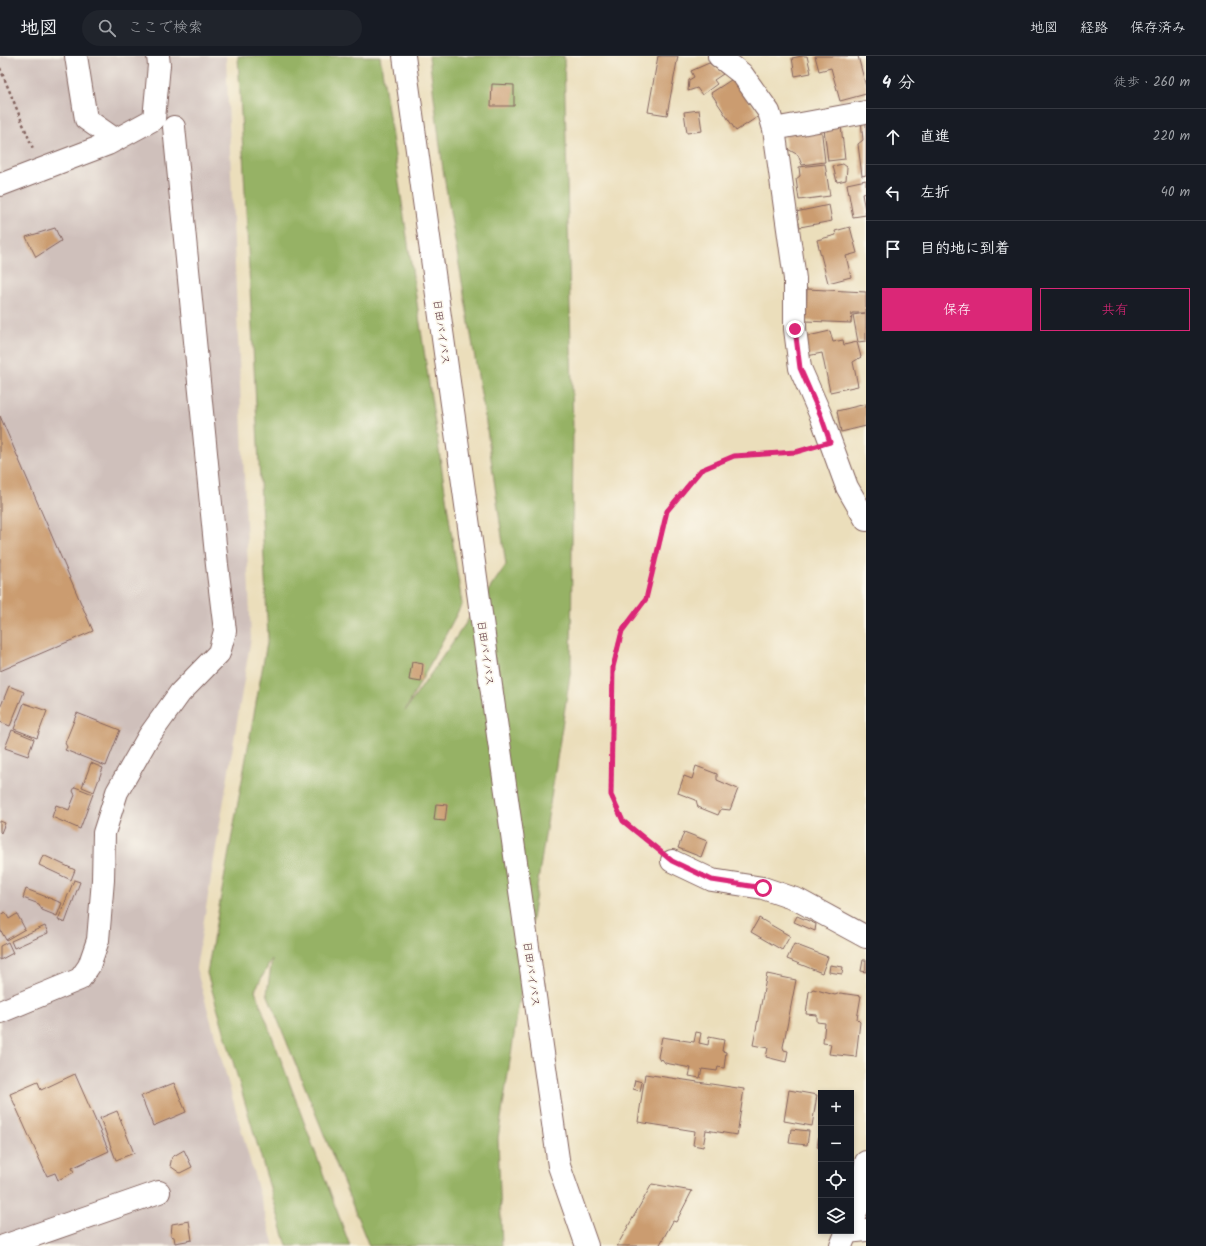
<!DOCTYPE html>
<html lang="ja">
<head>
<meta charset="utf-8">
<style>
	:root { --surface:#171b24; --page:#20242c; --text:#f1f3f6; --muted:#9ea1a6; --line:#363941; --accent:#db2777 }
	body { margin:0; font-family:Kalam,"Klee One",sans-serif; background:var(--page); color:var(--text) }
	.controls { position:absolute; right:12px; bottom:12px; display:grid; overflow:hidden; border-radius:0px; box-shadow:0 2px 6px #0003 }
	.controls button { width:36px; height:36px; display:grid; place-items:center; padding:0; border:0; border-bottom:1px solid var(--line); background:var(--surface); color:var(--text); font:20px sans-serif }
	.stop { position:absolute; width:12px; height:12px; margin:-9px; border:3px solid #db2777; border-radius:50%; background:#fff }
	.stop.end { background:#db2777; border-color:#fff; box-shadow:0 1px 4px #0008 }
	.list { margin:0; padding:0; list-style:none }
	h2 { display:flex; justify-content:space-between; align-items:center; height:52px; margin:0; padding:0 16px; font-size:17px }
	h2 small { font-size:13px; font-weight:400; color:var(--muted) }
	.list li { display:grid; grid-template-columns:26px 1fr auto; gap:12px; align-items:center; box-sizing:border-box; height:56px; padding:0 16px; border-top:1px solid var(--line) }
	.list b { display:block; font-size:15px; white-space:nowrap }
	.list em { font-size:13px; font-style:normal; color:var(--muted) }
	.actions { display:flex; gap:8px; padding:12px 16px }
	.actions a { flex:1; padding:9px 0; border:1px solid var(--accent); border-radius:0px; text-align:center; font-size:14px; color:var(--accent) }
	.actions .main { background:var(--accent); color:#fff }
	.icon { flex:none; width:22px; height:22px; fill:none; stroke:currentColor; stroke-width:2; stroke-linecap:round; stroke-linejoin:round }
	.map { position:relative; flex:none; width:866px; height:1190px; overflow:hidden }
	header { display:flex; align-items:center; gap:24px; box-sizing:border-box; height:56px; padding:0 20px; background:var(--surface); border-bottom:1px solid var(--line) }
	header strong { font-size:19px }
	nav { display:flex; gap:22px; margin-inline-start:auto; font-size:14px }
	.search { width:280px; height:36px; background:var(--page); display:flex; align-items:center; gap:10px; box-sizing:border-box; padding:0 14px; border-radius:22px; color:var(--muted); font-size:15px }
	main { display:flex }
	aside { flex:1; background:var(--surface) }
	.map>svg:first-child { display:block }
</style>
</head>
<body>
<header>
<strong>地図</strong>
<div class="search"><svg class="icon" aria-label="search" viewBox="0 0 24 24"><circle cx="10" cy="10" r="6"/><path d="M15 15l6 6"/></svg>ここで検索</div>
<nav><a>地図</a><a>経路</a><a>保存済み</a></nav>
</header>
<main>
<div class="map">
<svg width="866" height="1190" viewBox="0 0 866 1190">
	<rect width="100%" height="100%" fill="#fbf7ec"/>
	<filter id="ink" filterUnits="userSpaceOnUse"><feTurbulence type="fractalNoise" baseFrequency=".025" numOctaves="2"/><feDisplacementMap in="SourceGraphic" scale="8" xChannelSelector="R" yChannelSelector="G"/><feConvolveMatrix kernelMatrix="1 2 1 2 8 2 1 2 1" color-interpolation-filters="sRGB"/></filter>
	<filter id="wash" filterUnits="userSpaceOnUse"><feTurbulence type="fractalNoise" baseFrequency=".012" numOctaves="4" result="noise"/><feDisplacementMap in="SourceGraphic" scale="16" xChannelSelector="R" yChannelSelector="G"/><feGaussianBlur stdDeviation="0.9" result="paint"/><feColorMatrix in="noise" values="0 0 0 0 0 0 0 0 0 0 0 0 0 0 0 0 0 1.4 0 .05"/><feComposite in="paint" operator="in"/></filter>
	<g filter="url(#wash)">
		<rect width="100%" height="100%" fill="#ebdebb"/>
		<path fill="#cfc0bb" d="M 0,0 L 226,0 L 251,582 L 196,912 L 274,1190 L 0,1190 Z"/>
		<path fill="#96b265" stroke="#706848" d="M 238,0 L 380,0 L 462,548 L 405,655 L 506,509 L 486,367 L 443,114 L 429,0 L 564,0 L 573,373 L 571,613 L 498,1082 L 502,1190 L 369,1190 L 267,937 L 272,903 L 255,934 L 350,1190 L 287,1190 L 207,917 L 268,581 Z"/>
		<g id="blocks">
			<path fill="#cb9c6f" d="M 658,0 L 678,0 L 667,59 L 648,56 Z
				M 802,0 L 807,0 L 811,17 L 795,20 L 792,2 Z
				M 815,0 L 858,0 L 866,31 L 866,38 L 840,45 L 831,12 L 819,15 Z
				M 709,7 L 723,18 L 714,24 L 717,28 L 702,39 L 697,32 L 688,35 L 689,24 L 694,21 L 691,15 Z
				M 734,22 L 759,60 L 736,75 L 711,37 Z
				M 492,28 L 514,29 L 514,50 L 491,50 Z
				M 699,54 L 702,75 L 687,77 L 684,56 Z
				M 866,64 L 866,119 L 862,120 L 858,88 L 863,84 L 861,65 Z
				M 821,70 L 825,106 L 802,109 L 798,99 L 786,92 L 785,78 Z
				M 841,70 L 845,103 L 828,105 L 824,73 Z
				M 825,108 L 830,140 L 799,144 L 796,123 L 800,120 L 799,111 Z
				M 843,108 L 847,111 L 846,124 L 837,126 L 833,110 Z
				M 866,124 L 866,137 L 862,138 L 866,159 L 853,161 L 847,128 Z
				M 829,149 L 832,165 L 800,171 L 796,156 Z
				M 850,171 L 857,197 L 846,200 L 851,221 L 828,227 L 817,184 L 836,179 L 835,175 Z
				M 55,172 L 61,185 L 36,201 L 26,181 Z
				M 807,233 L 866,236 L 866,285 L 858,286 L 853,259 L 865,257 L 852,257 L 851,267 L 806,265 Z
				M 830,275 L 833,286 L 843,284 L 844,289 L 857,286 L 861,301 L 853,306 L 858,330 L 830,336 L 822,297 L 807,300 L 804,281 Z
				M 866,348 L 866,370 L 841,376 L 837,355 Z
				M 0,360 L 93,575 L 0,615 Z
				M 412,606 L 423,608 L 421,626 L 409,624 Z
				M 9,630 L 24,636 L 10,670 L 0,666 L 0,652 Z
				M 24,647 L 47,655 L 37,682 L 14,673 Z
				M 77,657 L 120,674 L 106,710 L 65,694 L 67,691 L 65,687 Z
				M 12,674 L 34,683 L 28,700 L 5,692 Z
				M 91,707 L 103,712 L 94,736 L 82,731 Z
				M 696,710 L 717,718 L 717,724 L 738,733 L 730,754 L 721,753 L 718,759 L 698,751 L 696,744 L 678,737 L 684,720 L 692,723 Z
				M 75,731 L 93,738 L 80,773 L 52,761 L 56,749 L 69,754 L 75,739 L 73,735 Z
				M 436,748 L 447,749 L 445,765 L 434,764 Z
				M 0,765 L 5,767 L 1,777 L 0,776 Z
				M 684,776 L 707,785 L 701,801 L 678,792 Z
				M 43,799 L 75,814 L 71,824 L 39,809 Z
				M 74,824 L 80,826 L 65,867 L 58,864 Z
				M 26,833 L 62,847 L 57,860 L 42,854 L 39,848 L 23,842 Z
				M 5,856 L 9,863 L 17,858 L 25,873 L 6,884 L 0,873 L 0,859 Z
				M 797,860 L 816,868 L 815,875 L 794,866 Z
				M 759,862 L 790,880 L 782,894 L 751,876 Z
				M 45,870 L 48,877 L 14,892 L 11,885 Z
				M 8,886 L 13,897 L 0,904 L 0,890 Z
				M 794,888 L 828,901 L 822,917 L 787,903 Z
				M 863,904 L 866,904 L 866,916 L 861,915 Z
				M 830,909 L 843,911 L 842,918 L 829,916 Z
				M 767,918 L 796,924 L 783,991 L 784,994 L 788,995 L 786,1006 L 766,1001 L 768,992 L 753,989 Z
				M 813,933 L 835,939 L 840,937 L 861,940 L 857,963 L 860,966 L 856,1001 L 829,998 L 831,988 L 823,987 L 825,967 L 817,966 L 817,959 L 806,958 L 809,936 Z
				M 696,976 L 701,977 L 699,987 L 708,989 L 709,981 L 724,984 L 722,995 L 726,996 L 724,1012 L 718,1011 L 717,1015 L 702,1013 L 700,1022 L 689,1020 L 691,1012 L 665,1007 L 662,1003 L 660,1005 L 658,1001 L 662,981 L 694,986 Z
				M 75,1018 L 109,1095 L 72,1112 L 74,1116 L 58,1124 L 55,1117 L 47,1120 L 10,1038 L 38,1026 L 41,1034 Z
				M 645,1018 L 744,1033 L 737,1079 L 706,1074 L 703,1091 L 693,1089 L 695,1075 L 638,1066 Z
				M 635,1024 L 642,1026 L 640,1035 L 633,1033 Z
				M 174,1027 L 186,1056 L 153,1070 L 141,1040 Z
				M 789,1034 L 817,1039 L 812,1070 L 784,1065 Z
				M 117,1055 L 134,1097 L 116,1104 L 100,1062 Z
				M 791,1073 L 809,1075 L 807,1089 L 789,1087 Z
				M 820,1073 L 821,1073 L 821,1092 L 817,1091 Z
				M 184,1094 L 192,1111 L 180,1117 L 170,1110 L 172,1101 Z
				M 652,1128 L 692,1135 L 676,1166 L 673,1165 L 659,1190 L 617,1190 Z
				M 189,1165 L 192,1184 L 175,1187 L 174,1181 L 171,1180 L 172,1168 Z"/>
		</g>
	</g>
	<g filter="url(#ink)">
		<use href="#blocks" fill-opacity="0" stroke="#82625d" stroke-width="1"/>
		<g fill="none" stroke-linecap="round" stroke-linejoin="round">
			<g stroke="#82625d" stroke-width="24">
				<path id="minor" d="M 76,0 L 86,63 L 116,84
					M 719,0 L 742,18 L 769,56 L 774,73
					M 866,56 L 774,73 L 795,223 L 795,273 L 800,312 L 821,360 L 847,431 L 866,464
					M 0,129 L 108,88 L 154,63 L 159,9 L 158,0
					M 672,805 L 712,824 L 763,832 L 798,844 L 866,881
					M 0,956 L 80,923 L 89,910 L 98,884 L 103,824 L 104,777 L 117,736 L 149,680 L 180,637 L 219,597 L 225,575 L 217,509 L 174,71
					M 847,1176 L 866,1174
					M 4,1190 L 159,1136"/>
			</g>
			<g stroke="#82625d" stroke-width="24">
				<path id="major" d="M 851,1166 L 858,1151 L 866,1106
					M 841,1190 L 847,1175"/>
			</g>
			<g stroke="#82625d" stroke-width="24">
				<path id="highway" d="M 404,0 L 491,630 L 559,1110 L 587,1190"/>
			</g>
			<path stroke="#82625d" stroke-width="2.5" stroke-dasharray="3 3" stroke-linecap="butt" d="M 0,12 L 34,95
				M 656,792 L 623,765 L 611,739 L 613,611 L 622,575 L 646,543 L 667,455 L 701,414 L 734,400 L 796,396 L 811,391"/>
			<use href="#minor" stroke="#fff" stroke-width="22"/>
			<use href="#major" stroke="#fff" stroke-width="22"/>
			<use href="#highway" stroke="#fff" stroke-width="22"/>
		</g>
	</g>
	<g fill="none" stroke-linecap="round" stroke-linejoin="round" filter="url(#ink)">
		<path stroke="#db2777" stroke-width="5" d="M 763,832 L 712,824 L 672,805 L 623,765 L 611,739 L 613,611 L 622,575 L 646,543 L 667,455 L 701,414 L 734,400 L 796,396 L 830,386 L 821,360 L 800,312 L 795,273"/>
	</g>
	<g text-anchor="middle" stroke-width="3.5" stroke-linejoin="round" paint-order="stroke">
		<g font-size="11" fill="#4a1f2b" stroke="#fbf7ec">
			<text transform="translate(442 276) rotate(82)" y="4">日田バイパス</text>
			<text transform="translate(486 597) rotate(82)" y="4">日田バイパス</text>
			<text transform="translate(532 918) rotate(82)" y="4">日田バイパス</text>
		</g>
	</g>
</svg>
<div class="controls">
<button>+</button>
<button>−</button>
<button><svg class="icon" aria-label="locate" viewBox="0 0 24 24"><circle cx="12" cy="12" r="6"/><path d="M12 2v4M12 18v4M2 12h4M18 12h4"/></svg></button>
<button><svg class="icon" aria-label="layers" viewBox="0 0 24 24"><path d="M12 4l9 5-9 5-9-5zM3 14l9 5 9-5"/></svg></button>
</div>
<div class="stop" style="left:763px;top:832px"></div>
<div class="stop end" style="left:795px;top:273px"></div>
</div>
<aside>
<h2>4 分<small>徒歩 · 260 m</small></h2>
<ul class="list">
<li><svg class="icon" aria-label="ahead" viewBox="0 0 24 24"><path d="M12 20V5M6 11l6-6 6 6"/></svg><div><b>直進</b></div><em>220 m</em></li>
<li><svg class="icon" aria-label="left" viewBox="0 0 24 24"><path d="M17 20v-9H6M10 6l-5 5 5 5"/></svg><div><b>左折</b></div><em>40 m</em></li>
<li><svg class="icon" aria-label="arrive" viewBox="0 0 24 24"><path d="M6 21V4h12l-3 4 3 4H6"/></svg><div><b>目的地に到着</b></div></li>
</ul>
<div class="actions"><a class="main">保存</a><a>共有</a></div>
</aside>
</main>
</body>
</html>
